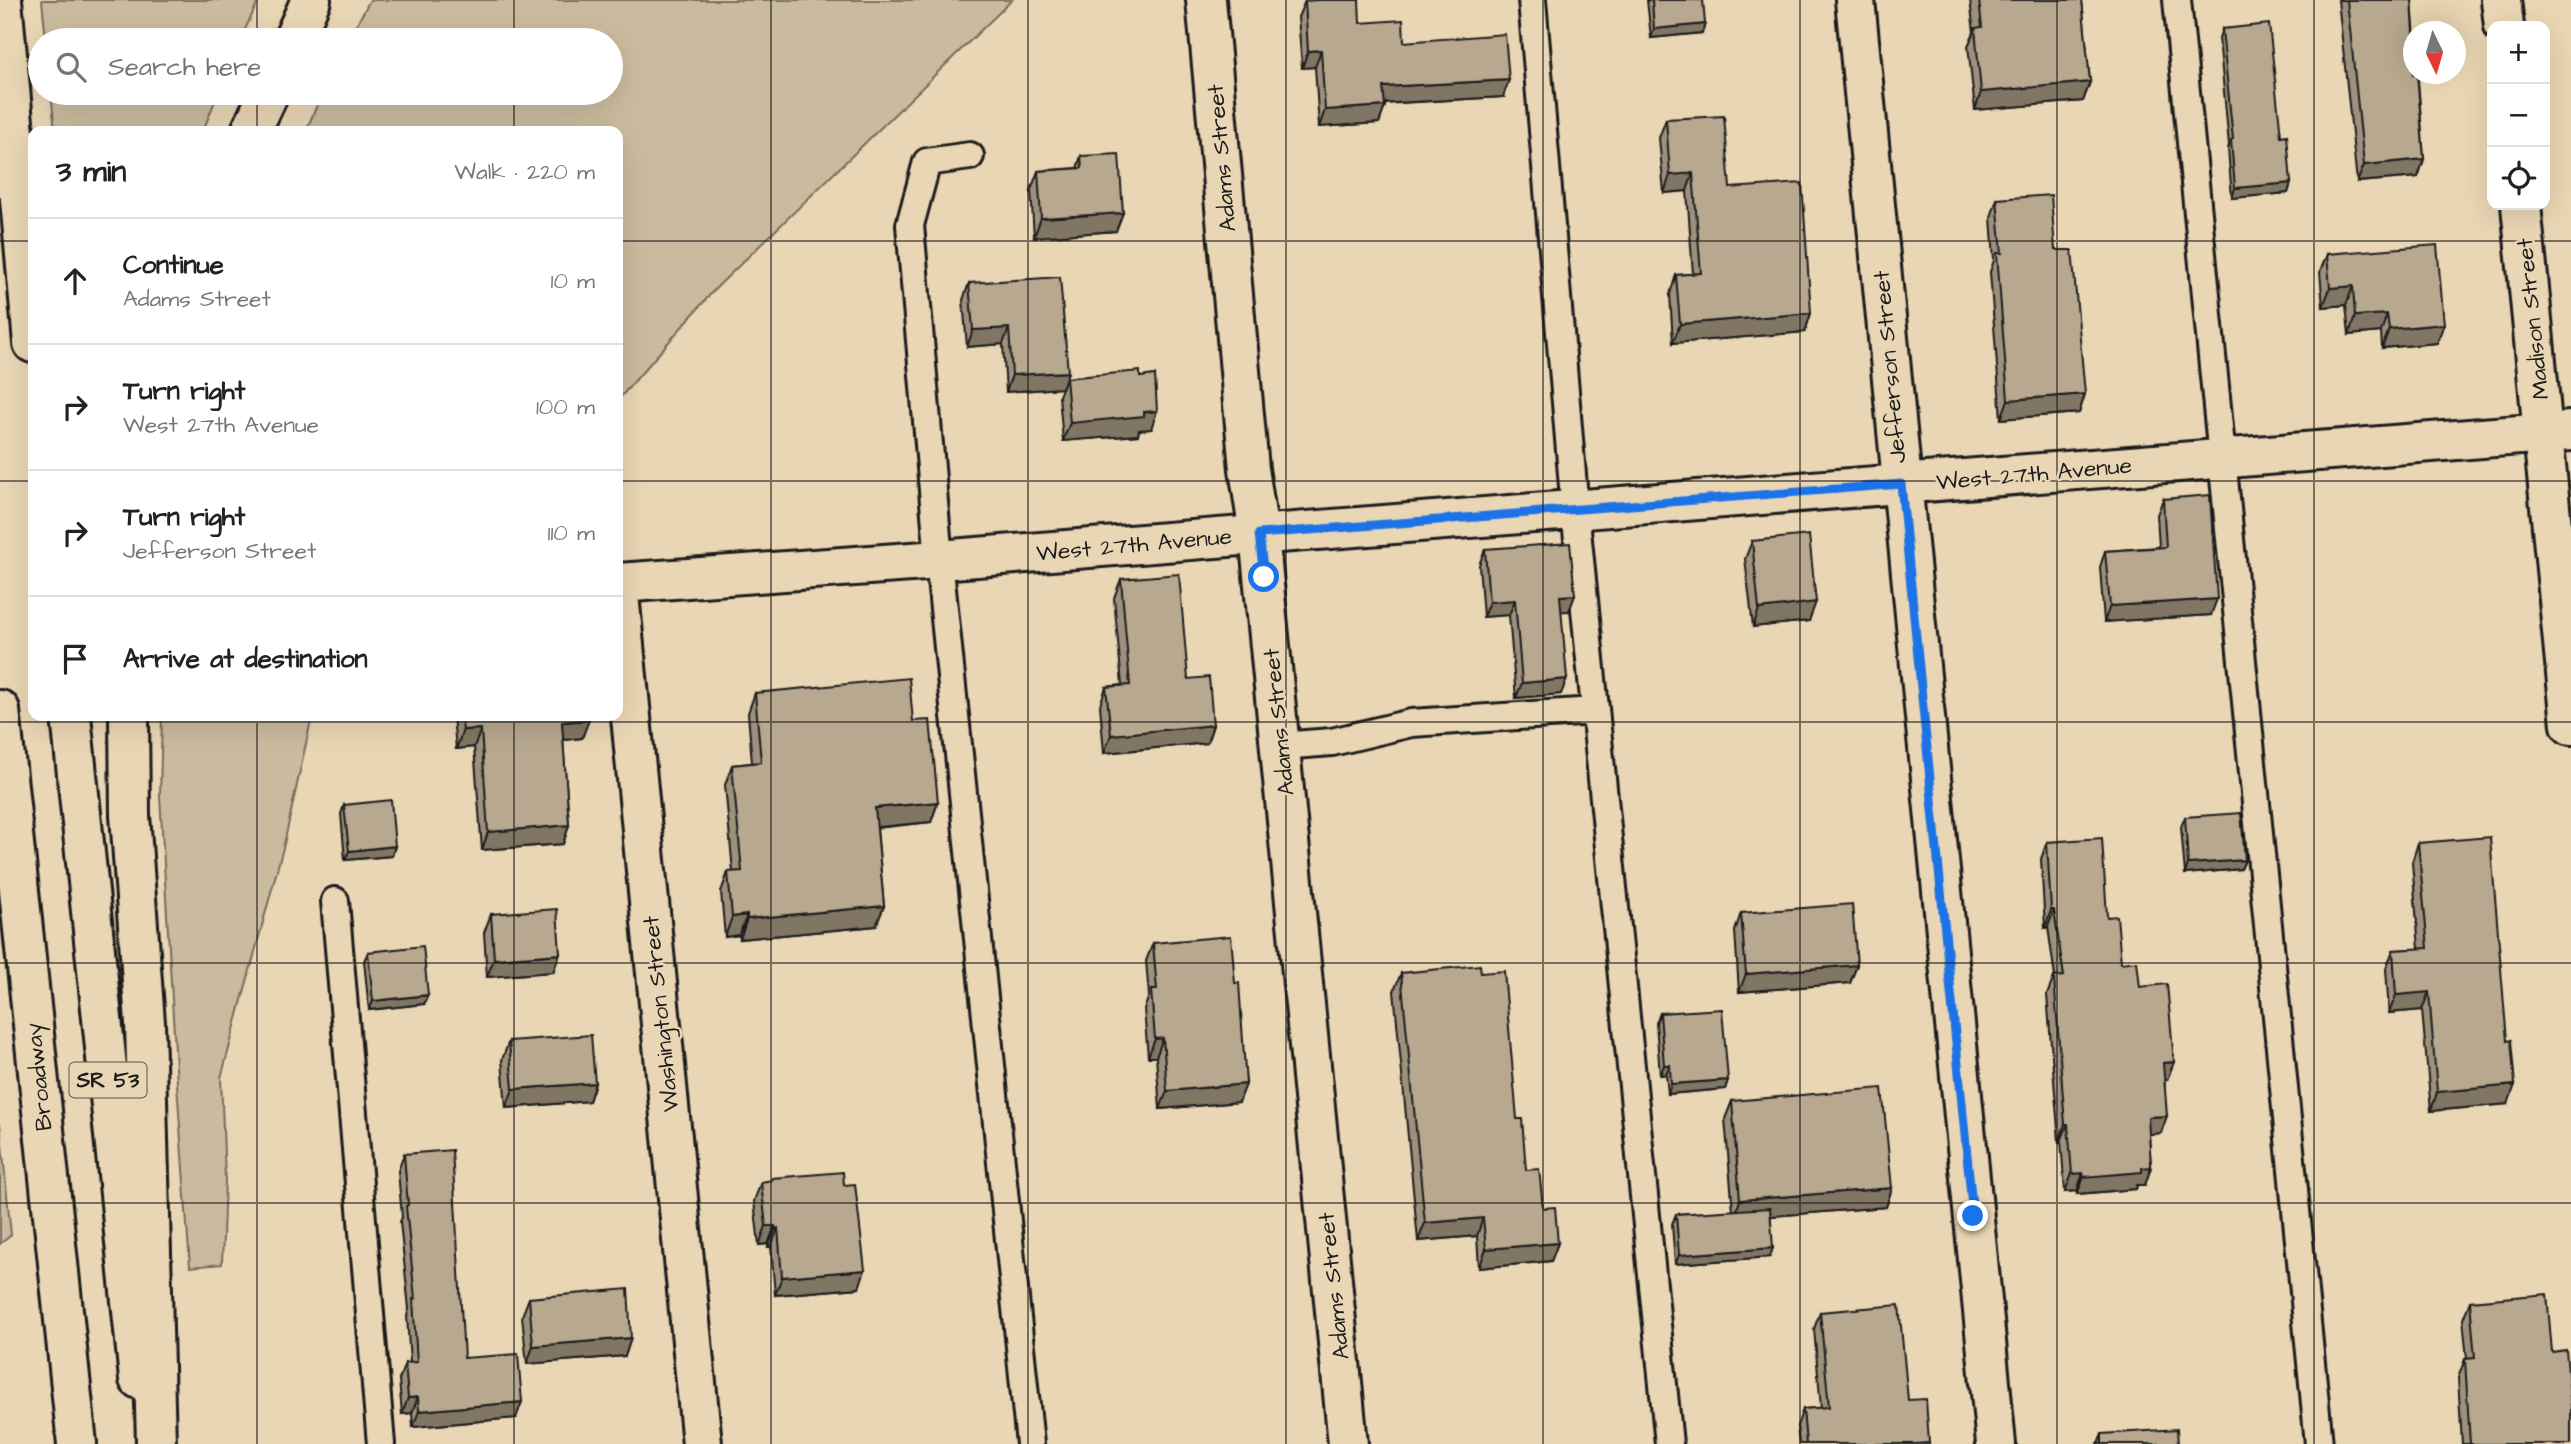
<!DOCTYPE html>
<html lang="en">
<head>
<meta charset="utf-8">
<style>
	:root { --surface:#fff; --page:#f6f6f6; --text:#222; --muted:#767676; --line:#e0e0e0 }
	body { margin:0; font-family:"Architects Daughter",sans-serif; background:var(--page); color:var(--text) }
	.controls { position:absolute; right:21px; top:21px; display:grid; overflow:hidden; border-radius:14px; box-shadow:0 7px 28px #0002 }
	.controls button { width:63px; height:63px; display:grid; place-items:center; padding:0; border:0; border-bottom:2px solid var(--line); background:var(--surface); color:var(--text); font:35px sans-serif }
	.compass { position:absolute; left:2403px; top:21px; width:63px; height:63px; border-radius:50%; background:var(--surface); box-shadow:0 7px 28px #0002; rotate:175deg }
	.stop { position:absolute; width:21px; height:21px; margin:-16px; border:5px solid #1a73e8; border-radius:50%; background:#fff }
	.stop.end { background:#1a73e8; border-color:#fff; box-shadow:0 2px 7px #0008 }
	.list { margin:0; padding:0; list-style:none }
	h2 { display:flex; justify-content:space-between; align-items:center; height:91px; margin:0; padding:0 28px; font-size:30px }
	h2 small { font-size:23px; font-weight:400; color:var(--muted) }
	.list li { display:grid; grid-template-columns:46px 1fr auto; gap:21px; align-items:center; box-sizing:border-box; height:126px; padding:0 28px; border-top:2px solid var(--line) }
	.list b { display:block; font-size:26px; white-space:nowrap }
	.list p { margin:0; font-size:23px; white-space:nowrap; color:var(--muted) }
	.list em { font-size:23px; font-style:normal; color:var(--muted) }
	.icon { flex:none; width:38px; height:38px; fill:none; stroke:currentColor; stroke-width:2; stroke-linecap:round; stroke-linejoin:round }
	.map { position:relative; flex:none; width:2571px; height:1444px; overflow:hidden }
	.search { position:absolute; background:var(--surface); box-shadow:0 7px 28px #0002; left:28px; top:28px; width:595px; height:77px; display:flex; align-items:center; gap:18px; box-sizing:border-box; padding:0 24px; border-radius:38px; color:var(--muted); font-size:26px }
	.panel { position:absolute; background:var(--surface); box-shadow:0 7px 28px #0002; left:28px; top:126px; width:595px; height:595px; border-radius:14px }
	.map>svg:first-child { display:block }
</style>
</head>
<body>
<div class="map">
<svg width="2571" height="1444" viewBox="0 0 2571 1444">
	<rect width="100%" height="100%" fill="#e9d6b4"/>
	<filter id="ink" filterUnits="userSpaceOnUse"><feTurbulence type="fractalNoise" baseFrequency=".0143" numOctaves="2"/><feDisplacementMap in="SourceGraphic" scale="14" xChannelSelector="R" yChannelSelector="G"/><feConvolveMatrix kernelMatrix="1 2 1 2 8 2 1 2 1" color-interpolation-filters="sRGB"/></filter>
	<g filter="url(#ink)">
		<path fill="#cbbb9e" stroke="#746c5d" stroke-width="2" d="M 42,0 L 259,0 L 240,40 L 46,40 Z
			M 370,0 L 1012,0 L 715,289 L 618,400 L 618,131 L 306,131 L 322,93 L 611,93 L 611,40 L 348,40 Z
			M 51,93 L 218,93 L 203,131 L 55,131 Z
			M 162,716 L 312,716 L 284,844 L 221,1078 L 225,1179 L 222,1264 L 190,1267 L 177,1084 L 160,796 Z
			M 0,1124 L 11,1235 L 0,1244 Z"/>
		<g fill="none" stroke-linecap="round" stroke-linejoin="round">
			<g stroke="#1c1c1c" stroke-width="32">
				<path id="service" d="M 1532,0 L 1575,510 L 1669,1444
					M 2177,0 L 2319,1444
					M 970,156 L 927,162 L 910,225 L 939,560 L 1030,1444
					M 1280,746 L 1332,742 L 1411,723 L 1595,711
					M 335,901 L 381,1444"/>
			</g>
			<g stroke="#1c1c1c" stroke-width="44">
				<path id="minor" d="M 1206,0 L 1249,469 L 1259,534 L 1348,1444
					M 1855,0 L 1996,1444
					M 2501,0 L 2504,26
					M 2521,205 L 2571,725
					M 618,583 L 939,560 L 2571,431
					M 618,584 L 702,1444"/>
			</g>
			<g stroke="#1c1c1c" stroke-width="44">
				<path id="primary" d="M 2,0 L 33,343
					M 0,710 L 77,1444
					M 71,716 L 139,1379"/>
			</g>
			<g stroke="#1c1c1c" stroke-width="44">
				<path id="motorway" d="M 293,40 L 311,0
					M 251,131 L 269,93
					M 0,178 L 16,176
					M 129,716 L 130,815 L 145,1023 L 156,1444"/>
			</g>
			<use href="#service" stroke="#e9d6b4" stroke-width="26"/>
			<use href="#minor" stroke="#e9d6b4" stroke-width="38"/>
			<use href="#primary" stroke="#e9d6b4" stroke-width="38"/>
			<use href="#motorway" stroke="#e9d6b4" stroke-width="38"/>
		</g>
		<path fill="#9d907b" stroke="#1c1c1c" stroke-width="2" d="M 1647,0 L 1703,0 L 1702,33 L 1651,38 Z
			M 1970,0 L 2082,0 L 2090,82 L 2083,101 L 1975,110 L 1968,46 L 1974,32 Z
			M 2338,0 L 2412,0 L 2424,159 L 2418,177 L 2357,182 Z
			M 1305,1 L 1404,42 L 1503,97 L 1384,104 L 1385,106 L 1379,123 L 1319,127 L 1315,67 L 1302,68 L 1298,17 Z
			M 2222,29 L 2281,136 L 2291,183 L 2288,193 L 2232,198 L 2228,149 L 2229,145 L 2219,38 Z
			M 1666,119 L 1730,188 L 1811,313 L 1805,332 L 1673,343 L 1670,294 L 1676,275 L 1693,274 L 1687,191 L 1664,193 L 1659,138 Z
			M 1081,156 L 1116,231 L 1034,237 L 1031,190 L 1038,171 L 1077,168 Z
			M 1997,199 L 2055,250 L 2085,394 L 2079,413 L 2001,419 L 1990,272 L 1994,260 L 1991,217 Z
			M 2327,254 L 2437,343 L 2382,348 L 2381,332 L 2349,335 L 2346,305 L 2323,307 L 2320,272 Z
			M 969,283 L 1068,372 L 1062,388 L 1006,392 L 1003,344 L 967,347 L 963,300 Z
			M 1066,378 L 1151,429 L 1139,430 L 1138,435 L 1063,441 L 1059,396 Z
			M 2163,499 L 2211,615 L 2104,622 L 2100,567 L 2105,551 L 2159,547 L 2157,515 Z
			M 1752,541 L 1809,621 L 1753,627 L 1745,559 Z
			M 1485,549 L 1575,595 L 1569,611 L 1561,611 L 1561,694 L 1516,698 L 1509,615 L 1483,617 L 1479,565 Z
			M 1121,579 L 1188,679 L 1213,725 L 1207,743 L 1104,753 L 1100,705 L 1106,687 L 1122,685 L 1114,598 Z
			M 755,693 L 913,721 L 938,802 L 931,822 L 877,828 L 884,906 L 876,926 L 740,939 L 739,935 L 725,937 L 721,892 L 728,872 L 733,872 L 725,785 L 732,765 L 752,763 L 748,713 Z
			M 453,716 L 589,716 L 582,738 L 563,740 L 569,825 L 563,844 L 482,850 L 474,747 L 456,749 Z
			M 344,805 L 395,846 L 392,856 L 345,860 L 341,814 Z
			M 2185,817 L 2245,860 L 2241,869 L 2185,874 L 2181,827 Z
			M 2047,842 L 2107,917 L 2121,963 L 2140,987 L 2167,1080 L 2165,1080 L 2161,1133 L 2149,1134 L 2151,1167 L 2145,1185 L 2137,1185 L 2136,1189 L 2077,1194 L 2077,1191 L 2065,1192 L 2061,1141 L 2059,1142 L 2047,995 L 2054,977 L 2055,977 L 2048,927 L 2045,928 L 2041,859 Z
			M 2418,843 L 2508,1104 L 2431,1111 L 2422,1010 L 2389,1013 L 2386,969 L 2393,950 L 2419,949 L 2412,862 Z
			M 1741,913 L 1857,965 L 1850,983 L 1739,992 L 1735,931 Z
			M 491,914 L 553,972 L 487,977 L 484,933 Z
			M 1153,943 L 1235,983 L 1246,1084 L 1239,1102 L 1160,1109 L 1156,1057 L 1148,1057 L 1144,1009 L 1149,996 L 1146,961 Z
			M 368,952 L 424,1004 L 369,1010 L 364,961 Z
			M 1401,973 L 1481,973 L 1526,1170 L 1558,1243 L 1551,1261 L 1479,1268 L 1477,1236 L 1418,1241 L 1394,991 Z
			M 1660,1013 L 1728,1080 L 1725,1089 L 1668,1094 L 1666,1074 L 1660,1075 L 1656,1023 Z
			M 509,1041 L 595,1083 L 589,1101 L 506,1108 L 502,1060 Z
			M 1732,1101 L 1892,1188 L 1886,1207 L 1771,1216 L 1770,1257 L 1675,1264 L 1672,1224 L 1676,1214 L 1733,1211 L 1725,1119 Z
			M 404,1154 L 464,1358 L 516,1418 L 413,1427 L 412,1413 L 402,1414 L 399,1380 L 405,1363 L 410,1363 L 407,1316 L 409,1309 L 400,1222 L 402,1217 L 398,1171 Z
			M 772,1178 L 844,1185 L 859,1288 L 775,1295 L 771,1247 L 768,1247 L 768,1244 L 759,1245 L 754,1201 L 761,1182 L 771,1181 Z
			M 529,1298 L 631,1338 L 625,1356 L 527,1364 L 522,1316 Z
			M 2470,1301 L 2552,1352 L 2571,1444 L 2462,1444 L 2458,1378 L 2465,1359 L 2467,1359 L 2463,1319 Z
			M 1820,1312 L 1908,1400 L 1929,1444 L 1799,1444 L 1797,1426 L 1803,1409 L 1821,1408 L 1814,1329 Z
			M 2102,1434 L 2178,1444 L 2098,1444 Z"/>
		<path fill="#807664" stroke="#1c1c1c" stroke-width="2" d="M 1705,24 L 1702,33 L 1651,38 L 1654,29 Z
			M 1321,50 L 1315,67 L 1302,68 L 1308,51 Z
			M 1509,80 L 1503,97 L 1377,104 L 1383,87 Z
			M 2090,82 L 2083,101 L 1975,110 L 1981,92 Z
			M 1385,106 L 1379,123 L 1319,127 L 1325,110 Z
			M 2424,159 L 2418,177 L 2357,182 L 2364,165 Z
			M 1693,173 L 1687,191 L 1664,193 L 1670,175 Z
			M 2291,183 L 2288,193 L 2232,198 L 2235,188 Z
			M 1123,213 L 1116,231 L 1034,237 L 1041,218 Z
			M 2353,286 L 2346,305 L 2323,307 L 2330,288 Z
			M 1811,313 L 1805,332 L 1673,343 L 1680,324 Z
			M 2387,314 L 2381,332 L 2349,335 L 2355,316 Z
			M 2444,324 L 2437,343 L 2382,348 L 2389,329 Z
			M 1009,328 L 1003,344 L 967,347 L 973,330 Z
			M 1068,372 L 1062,388 L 1006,392 L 1012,375 Z
			M 2085,394 L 2079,413 L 2001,419 L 2008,400 Z
			M 1157,411 L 1151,429 L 1139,430 L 1138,435 L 1063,441 L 1070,423 Z
			M 1575,595 L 1569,611 L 1554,612 L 1560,596 Z
			M 2217,599 L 2211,615 L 2104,622 L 2110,606 Z
			M 1515,600 L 1509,615 L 1483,617 L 1489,602 Z
			M 1816,602 L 1809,621 L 1753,627 L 1759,609 Z
			M 1567,679 L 1561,694 L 1516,698 L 1522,683 Z
			M 589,720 L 582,738 L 555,741 L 562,722 Z
			M 1213,725 L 1207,743 L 1104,753 L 1111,735 Z
			M 481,729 L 474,747 L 456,749 L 463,730 Z
			M 938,802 L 931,822 L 868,828 L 875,808 Z
			M 569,825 L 563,844 L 482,850 L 488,832 Z
			M 395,846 L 392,856 L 345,860 L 349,851 Z
			M 2245,860 L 2241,869 L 2185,874 L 2188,864 Z
			M 884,906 L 876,926 L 740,939 L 747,919 Z
			M 2051,910 L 2054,910 L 2048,927 L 2045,928 Z
			M 747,915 L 739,935 L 725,937 L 732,917 Z
			M 560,954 L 553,972 L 487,977 L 494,959 Z
			M 1857,965 L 1850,983 L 1739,992 L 1746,974 Z
			M 2429,992 L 2422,1010 L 2389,1013 L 2396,995 Z
			M 428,995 L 424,1004 L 369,1010 L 373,1001 Z
			M 1163,1038 L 1156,1057 L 1148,1057 L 1155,1039 Z
			M 2174,1062 L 2167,1080 L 2157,1081 L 2163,1063 Z
			M 1664,1065 L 1670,1065 L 1666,1074 L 1660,1075 Z
			M 1728,1080 L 1725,1089 L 1668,1094 L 1671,1084 Z
			M 595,1083 L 589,1101 L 506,1108 L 513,1089 Z
			M 1246,1084 L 1239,1102 L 1160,1109 L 1167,1091 Z
			M 2515,1085 L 2508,1104 L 2431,1111 L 2437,1092 Z
			M 2167,1116 L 2161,1133 L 2141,1135 L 2148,1117 Z
			M 2065,1124 L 2068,1124 L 2061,1141 L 2059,1142 Z
			M 2151,1167 L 2145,1185 L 2137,1185 L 2136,1189 L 2077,1194 L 2084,1177 Z
			M 2083,1173 L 2077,1191 L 2065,1192 L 2072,1174 Z
			M 1892,1188 L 1886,1207 L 1734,1219 L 1740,1200 Z
			M 1483,1218 L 1477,1236 L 1418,1241 L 1425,1223 Z
			M 766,1226 L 775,1226 L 768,1244 L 759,1245 Z
			M 778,1228 L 771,1247 L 768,1247 L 775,1229 Z
			M 1558,1243 L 1551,1261 L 1479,1268 L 1486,1249 Z
			M 1773,1248 L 1770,1257 L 1675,1264 L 1679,1255 Z
			M 865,1270 L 859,1288 L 775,1295 L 782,1277 Z
			M 631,1338 L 625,1356 L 527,1364 L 533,1346 Z
			M 418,1397 L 412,1413 L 402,1414 L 408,1398 Z
			M 522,1402 L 516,1418 L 413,1427 L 419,1411 Z"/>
		<path fill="#b7a88f" stroke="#1c1c1c" stroke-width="2" d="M 1317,0 L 1359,0 L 1360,23 L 1403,20 L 1404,42 L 1505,34 L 1509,80 L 1383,87 L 1385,106 L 1325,110 L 1321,50 L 1308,51 L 1305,1 Z
			M 1652,0 L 1703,0 L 1705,24 L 1654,29 Z
			M 1979,0 L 2082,0 L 2090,82 L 1981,92 L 1975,28 L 1982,27 Z
			M 2347,0 L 2412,0 L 2414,32 L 2413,74 L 2417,74 L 2424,159 L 2364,165 Z
			M 2269,24 L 2281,136 L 2287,135 L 2291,183 L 2235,188 L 2231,140 L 2233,139 L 2222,29 Z
			M 1724,116 L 1730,188 L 1802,183 L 1811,313 L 1680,324 L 1676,275 L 1701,273 L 1693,173 L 1670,175 L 1666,119 Z
			M 1119,154 L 1123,213 L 1041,218 L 1038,171 L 1082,168 L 1081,156 Z
			M 2051,195 L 2055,250 L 2072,250 L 2085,394 L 2008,400 L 1997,253 L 2002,253 L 1997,199 Z
			M 2437,245 L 2444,324 L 2389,329 L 2387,314 L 2355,316 L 2353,286 L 2330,288 L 2327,254 Z
			M 1060,277 L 1068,372 L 1012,375 L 1009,328 L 973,330 L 969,283 Z
			M 1140,371 L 1140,377 L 1155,375 L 1157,411 L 1144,412 L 1144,416 L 1070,423 L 1066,378 Z
			M 2210,495 L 2217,599 L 2110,606 L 2105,551 L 2166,547 L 2163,499 Z
			M 1809,535 L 1816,602 L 1759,609 L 1752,541 Z
			M 1570,543 L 1575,595 L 1560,596 L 1567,679 L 1522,683 L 1515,600 L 1489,602 L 1485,549 Z
			M 1179,574 L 1188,679 L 1209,677 L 1213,725 L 1111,735 L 1106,687 L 1130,685 L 1121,579 Z
			M 909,678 L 913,721 L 930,720 L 938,802 L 875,808 L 884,906 L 747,919 L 747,915 L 732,917 L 728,872 L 742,871 L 732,765 L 761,762 L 755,693 Z
			M 461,716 L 589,716 L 589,720 L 562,722 L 569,825 L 488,832 L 481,729 L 463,730 Z
			M 391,800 L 395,846 L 349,851 L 344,805 Z
			M 2241,813 L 2245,860 L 2188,864 L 2185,817 Z
			M 2490,837 L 2507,1041 L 2511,1040 L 2515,1085 L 2437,1092 L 2429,992 L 2396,995 L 2393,950 L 2428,948 L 2418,843 Z
			M 2102,838 L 2107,917 L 2117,916 L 2121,963 L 2137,961 L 2140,987 L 2167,984 L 2174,1062 L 2163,1063 L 2167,1116 L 2148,1117 L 2151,1167 L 2142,1168 L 2142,1172 L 2084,1177 L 2083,1173 L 2072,1174 L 2068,1124 L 2065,1124 L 2054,977 L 2064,976 L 2054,910 L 2051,910 L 2047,842 Z
			M 1852,904 L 1857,965 L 1746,974 L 1741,913 Z
			M 557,909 L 560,954 L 494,959 L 491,914 Z
			M 1231,936 L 1235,983 L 1239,983 L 1246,1084 L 1167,1091 L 1163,1038 L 1155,1039 L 1151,990 L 1157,990 L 1153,943 Z
			M 423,946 L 428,995 L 373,1001 L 368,952 Z
			M 1480,965 L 1481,973 L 1504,971 L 1517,1119 L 1522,1119 L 1526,1170 L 1539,1169 L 1543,1208 L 1555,1207 L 1558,1243 L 1486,1249 L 1483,1218 L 1425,1223 L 1401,973 Z
			M 1722,1009 L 1728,1080 L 1671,1084 L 1670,1065 L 1664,1065 L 1660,1013 Z
			M 591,1035 L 595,1083 L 513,1089 L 509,1041 Z
			M 1882,1088 L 1892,1188 L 1740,1200 L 1732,1101 Z
			M 452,1150 L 464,1358 L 518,1354 L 522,1402 L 419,1411 L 418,1397 L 408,1398 L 405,1363 L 417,1362 L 413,1299 L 415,1299 L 406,1206 L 408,1205 L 404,1154 Z
			M 843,1172 L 844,1185 L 855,1184 L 865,1270 L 782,1277 L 778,1228 L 775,1229 L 775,1226 L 766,1226 L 761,1182 L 772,1180 L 772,1178 Z
			M 1770,1208 L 1773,1248 L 1679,1255 L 1676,1214 Z
			M 628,1289 L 631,1338 L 533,1346 L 529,1298 Z
			M 2547,1294 L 2552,1352 L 2566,1350 L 2571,1408 L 2571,1444 L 2470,1444 L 2465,1359 L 2475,1358 L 2470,1301 Z
			M 1899,1305 L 1908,1400 L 1926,1399 L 1929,1443 L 1915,1444 L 1806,1444 L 1803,1409 L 1829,1407 L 1820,1312 Z
			M 2177,1429 L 2178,1444 L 2102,1444 L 2102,1434 Z"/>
	</g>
	<g fill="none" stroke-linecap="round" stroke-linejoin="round" filter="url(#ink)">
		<path stroke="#1a73e8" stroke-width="9" d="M 1264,577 L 1259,534 L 1901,484 L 1973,1216"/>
	</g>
	<path fill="none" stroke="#1c1c1c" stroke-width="2" stroke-opacity="0.55" d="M 257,0 L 257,40M 514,0 L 514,40M 771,0 L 771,1444M 1028,0 L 1028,1444M 1286,0 L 1286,1444M 1543,0 L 1543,1444M 1800,0 L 1800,1444M 2057,0 L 2057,1444M 2314,0 L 2314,1444M 257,93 L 257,131M 514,93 L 514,131M 0,241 L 33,241M 618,241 L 2571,241M 0,481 L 33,481M 618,481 L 2571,481M 257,716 L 257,1444M 514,716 L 514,1444M 0,722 L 2571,722M 0,963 L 2571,963M 0,1203 L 2571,1203"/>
	<g text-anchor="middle" stroke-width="5" stroke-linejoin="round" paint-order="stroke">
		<rect fill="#e9d6b4" stroke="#5a544a" stroke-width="2" x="69.5" y="1062.5" width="77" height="35" rx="5"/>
		<g font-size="21" font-weight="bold" fill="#1c1c1c">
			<text x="108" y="1087">SR 53</text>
		</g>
		<g font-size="23" fill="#1c1c1c" stroke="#e9d6b4">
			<text transform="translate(1221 158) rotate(-95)" y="8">Adams Street</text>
			<text transform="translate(2532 319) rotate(-96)" y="8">Madison Street</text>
			<text transform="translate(1889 367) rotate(-95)" y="8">Jefferson Street</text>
			<text transform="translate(2034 473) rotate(-5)" y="8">West 27th Avenue</text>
			<text transform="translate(1134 544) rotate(-5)" y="8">West 27th Avenue</text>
			<text transform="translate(1278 722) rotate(-96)" y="8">Adams Street</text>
			<text transform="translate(660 1014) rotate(-96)" y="8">Washington Street</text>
			<text transform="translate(38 1077) rotate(-96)" y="8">Broadway</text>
			<text transform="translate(1333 1286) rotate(-96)" y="8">Adams Street</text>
		</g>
	</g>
</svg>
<div class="controls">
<button>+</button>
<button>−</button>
<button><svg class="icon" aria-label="locate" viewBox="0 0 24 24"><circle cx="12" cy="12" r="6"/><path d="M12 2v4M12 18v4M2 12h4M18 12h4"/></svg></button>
</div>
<svg class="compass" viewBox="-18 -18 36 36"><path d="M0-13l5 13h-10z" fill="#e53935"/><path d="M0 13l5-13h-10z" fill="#767676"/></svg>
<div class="stop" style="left:1264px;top:577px"></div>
<div class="stop end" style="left:1973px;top:1216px"></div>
<div class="search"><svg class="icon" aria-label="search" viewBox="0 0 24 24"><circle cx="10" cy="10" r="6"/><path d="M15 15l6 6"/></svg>Search here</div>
<section class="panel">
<h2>3 min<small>Walk · 220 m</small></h2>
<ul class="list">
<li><svg class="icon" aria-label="ahead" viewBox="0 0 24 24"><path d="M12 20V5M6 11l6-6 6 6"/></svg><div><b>Continue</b><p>Adams Street</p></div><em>10 m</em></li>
<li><svg class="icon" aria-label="right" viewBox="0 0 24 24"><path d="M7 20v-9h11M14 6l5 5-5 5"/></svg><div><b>Turn right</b><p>West 27th Avenue</p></div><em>100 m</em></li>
<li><svg class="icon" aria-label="right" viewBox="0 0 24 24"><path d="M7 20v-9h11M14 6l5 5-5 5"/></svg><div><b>Turn right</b><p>Jefferson Street</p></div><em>110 m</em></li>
<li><svg class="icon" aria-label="arrive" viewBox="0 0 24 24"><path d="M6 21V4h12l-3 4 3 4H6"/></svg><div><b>Arrive at destination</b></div></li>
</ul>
</section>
</div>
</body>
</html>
